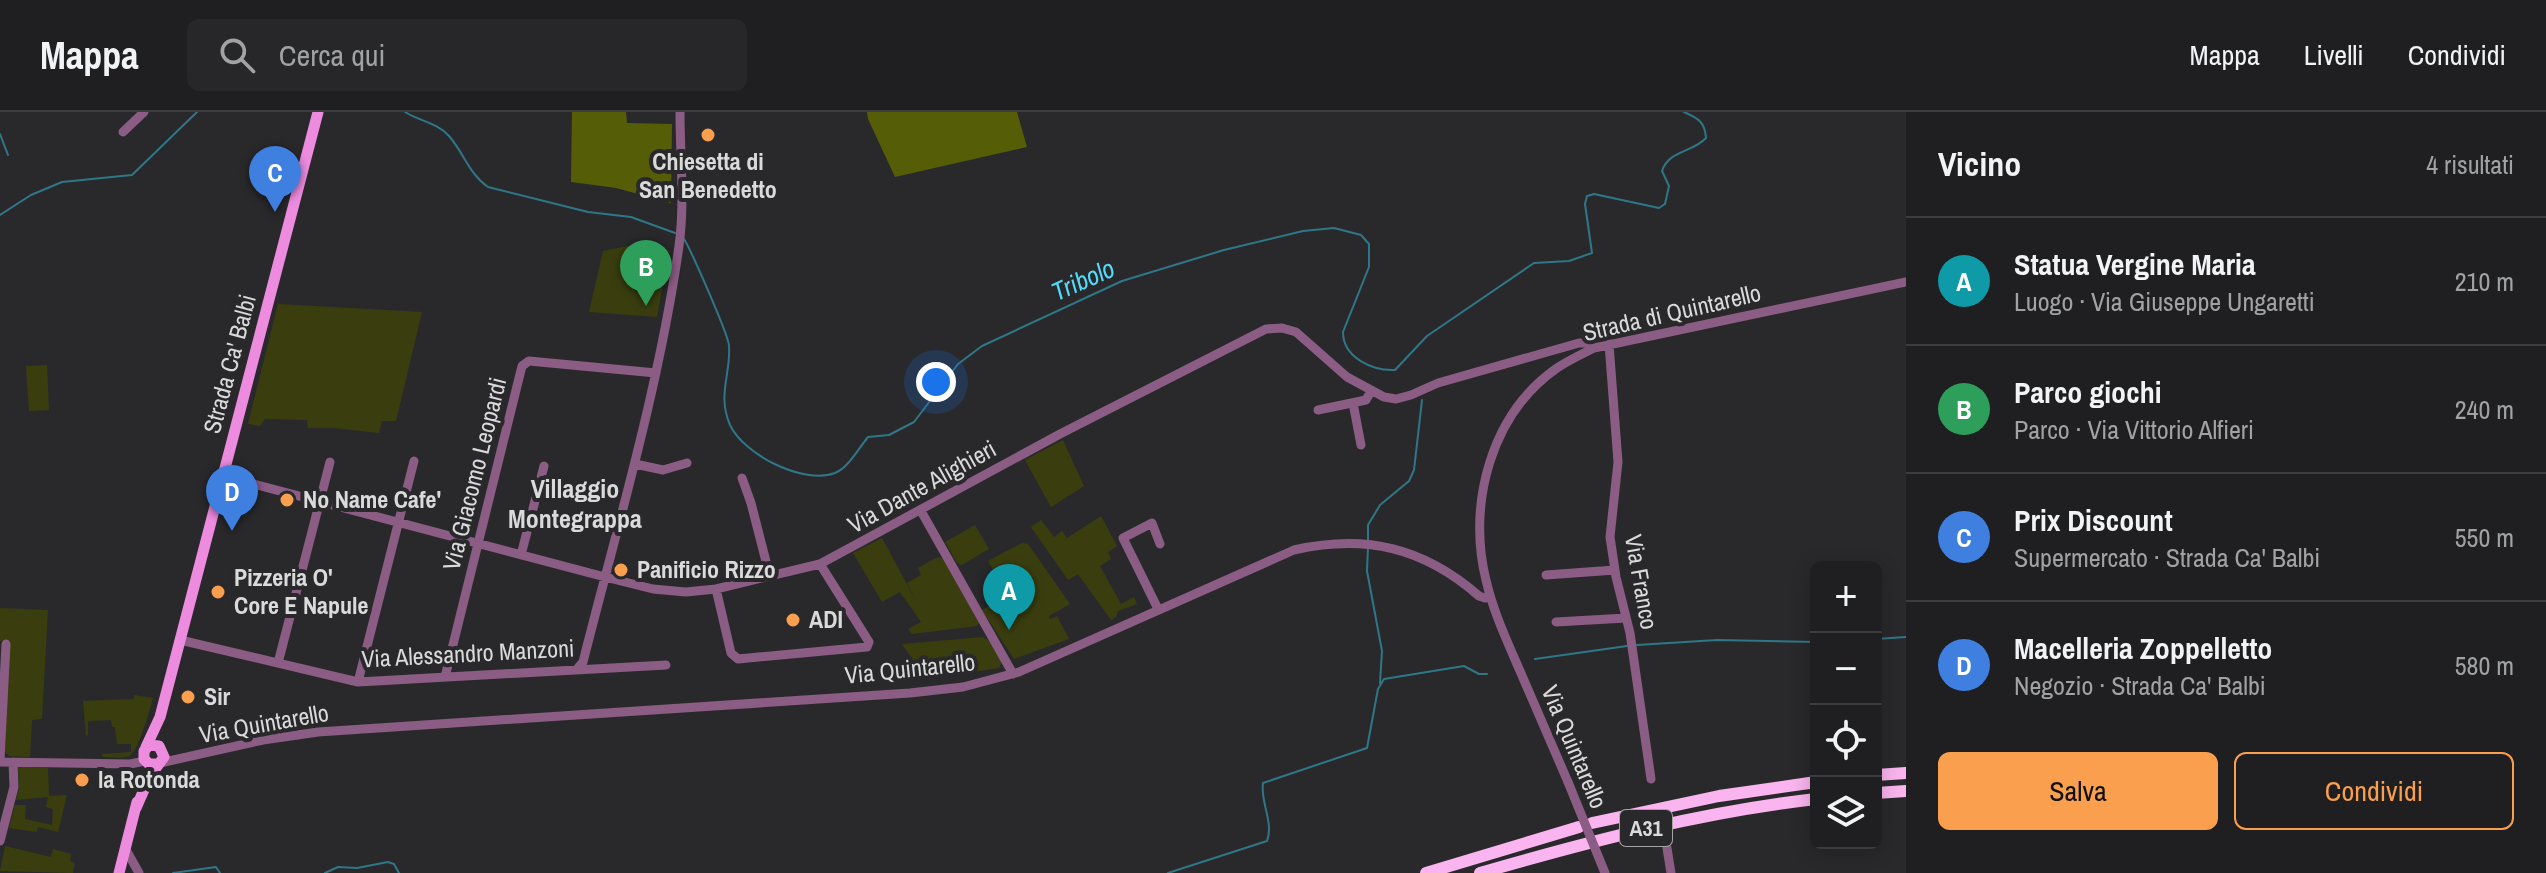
<!DOCTYPE html>
<html lang="it">
<head>
<meta charset="utf-8">
<style>
	:root { --surface:#1f1f21; --page:#27272a; --text:#f1f3f6; --muted:#a1a2a5; --line:#3c3d3f; --accent:#fa9f4e }
	body { margin:0; font-family:"Archivo Narrow",sans-serif; background:var(--page); color:var(--text) }
	.controls { position:absolute; right:24px; bottom:24px; display:grid; overflow:hidden; border-radius:12px; box-shadow:0 4px 20px #0003 }
	.controls button { width:72px; height:72px; display:grid; place-items:center; padding:0; border:0; border-bottom:2px solid var(--line); background:var(--surface); color:var(--text); font:40px sans-serif }
	.you { position:absolute; left:936px; top:270px; width:28px; height:28px; margin:-20px; border:6px solid #fff; border-radius:50%; background:#1a73e8; box-shadow:0 0 0 12px #1a73e833 }
	.badge { display:grid; place-items:center; width:52px; height:52px; border-radius:50%; background:var(--accent); color:#fff; font-size:26px; font-weight:700 }
	.pin { position:absolute; translate:-50% -66px; filter:drop-shadow(0 2px 4px #0008) }
	.pin::after { content:''; position:absolute; top:42px; width:28px; height:24px; background:inherit; clip-path:polygon(0 0,100% 0,50% 100%) }
	.list { margin:0; padding:0; list-style:none }
	h2 { display:flex; justify-content:space-between; align-items:center; height:104px; margin:0; padding:0 32px; font-size:34px }
	h2 small { font-size:26px; font-weight:400; color:var(--muted) }
	.list li { display:grid; grid-template-columns:52px 1fr auto; gap:24px; align-items:center; box-sizing:border-box; height:128px; padding:0 32px; border-top:2px solid var(--line) }
	.list b { display:block; font-size:30px; white-space:nowrap }
	.list p { margin:0; font-size:26px; white-space:nowrap; color:var(--muted) }
	.list em { font-size:26px; font-style:normal; color:var(--muted) }
	.actions { display:flex; gap:16px; padding:24px 32px }
	.actions a { flex:1; padding:18px 0; border:2px solid var(--accent); border-radius:12px; text-align:center; font-size:28px; color:var(--accent) }
	.actions .main { background:var(--accent); color:#111 }
	.icon { flex:none; width:44px; height:44px; fill:none; stroke:currentColor; stroke-width:2; stroke-linecap:round; stroke-linejoin:round }
	.map { position:relative; flex:none; width:1906px; height:761px; overflow:hidden }
	header { display:flex; align-items:center; gap:48px; box-sizing:border-box; height:112px; padding:0 40px; background:var(--surface); border-bottom:2px solid var(--line) }
	header strong { font-size:38px }
	nav { display:flex; gap:44px; margin-inline-start:auto; font-size:28px }
	.search { width:560px; height:72px; background:var(--page); display:flex; align-items:center; gap:20px; box-sizing:border-box; padding:0 28px; border-radius:12px; color:var(--muted); font-size:30px }
	main { display:flex }
	aside { flex:1; background:var(--surface) }
	.map>svg:first-child { display:block }
</style>
</head>
<body>
<header>
<strong>Mappa</strong>
<div class="search"><svg class="icon" aria-label="search" viewBox="0 0 24 24"><circle cx="10" cy="10" r="6"/><path d="M15 15l6 6"/></svg>Cerca qui</div>
<nav><a>Mappa</a><a>Livelli</a><a>Condividi</a></nav>
</header>
<main>
<div class="map">
<svg width="1906" height="761" viewBox="0 0 1906 761">
	<rect width="100%" height="100%" fill="#29292c"/>
	<path fill="#3a3e0f" d="M 637,132 L 669,138 L 657,205 L 589,200 L 603,139 Z
		M 278,192 L 422,200 L 396,309 L 382,309 L 379,321 L 333,316 L 308,316 L 307,308 L 265,307 L 260,314 L 248,312 Z
		M 47,253 L 49,298 L 29,299 L 26,254 Z
		M 1063,328 L 1084,374 L 1051,395 L 1025,348 Z
		M 1101,404 L 1117,434 L 1108,440 L 1111,447 L 1100,454 L 1121,492 L 1134,485 L 1137,492 L 1118,499 L 1116,505 L 1111,508 L 1078,462 L 1068,468 L 1031,415 L 1041,408 L 1054,425 L 1062,419 L 1067,426 Z
		M 975,413 L 989,437 L 962,453 L 957,451 L 945,430 Z
		M 882,426 L 917,491 L 907,471 L 921,463 L 918,456 L 938,445 L 943,447 L 979,511 L 977,514 L 912,522 L 908,517 L 921,510 L 900,480 L 882,490 L 853,441 Z
		M 1022,431 L 1028,432 L 1070,492 L 1049,504 L 1050,507 L 1057,504 L 1069,527 L 1014,547 L 982,498 L 1007,483 L 988,449 Z
		M 0,496 L 48,498 L 42,607 L 32,608 L 30,645 L 9,644 L 5,640 L 9,530 L 0,529 Z
		M 983,525 L 989,529 L 1002,550 L 999,556 L 926,567 L 902,532 Z
		M 134,583 L 153,586 C 150,597 138,641 129,644 C 122,647 111,645 103,645 L 102,642 L 131,640 L 131,632 L 117,632 L 115,615 L 112,615 L 111,608 L 88,609 L 88,623 L 86,624 L 83,589 L 134,587 Z
		M 18,654 L 48,656 L 49,684 L 67,683 L 58,720 L 38,715 L 37,720 L 9,716 L 15,693 L 26,693 L 25,707 L 52,713 L 53,697 L 46,695 L 48,685 L 16,688 L 19,676 Z
		M 5,734 L 51,745 L 53,737 L 71,742 L 70,749 L 75,751 L 73,761 L 0,759 Z"/>
	<path fill="#565d07" d="M 572,0 L 626,0 L 627,11 L 672,12 L 671,91 L 616,76 L 571,70 Z
		M 867,0 L 1017,0 L 1027,35 L 895,65 L 868,7 Z"/>
	<g fill="none" stroke-linecap="round" stroke-linejoin="round">
		<path stroke="#2f7787" stroke-width="2" d="M 405,0 C 419,9 438,11 449,24 C 464,41 469,62 488,75 L 588,100 L 631,105 L 675,121
			M 0,22 L 8,43
			M 0,103 L 31,83 L 62,70 L 132,63 L 197,0
			M 684,127 C 690,136 729,224 729,234 C 731,262 717,283 730,313 C 744,343 804,373 835,361 C 848,356 859,336 868,325 L 889,323 L 914,310 L 958,252 L 982,234 L 1122,169 L 1224,138 L 1303,119 L 1334,116 L 1361,123 L 1369,132 L 1369,155 L 1343,220 C 1343,246 1373,259 1395,258 L 1427,224 L 1534,151 L 1569,149 L 1592,141 L 1585,92 L 1587,84 L 1594,82 L 1659,96 L 1665,92 L 1669,74 L 1662,59 C 1669,38 1692,41 1706,26 C 1705,10 1698,6 1684,0
			M 1368,428 L 1368,413 L 1380,393 L 1409,369 L 1414,358 L 1422,288
			M 1368,435 L 1367,459 L 1382,539 L 1380,571
			M 1876,527 L 1906,525
			M 1637,533 L 1717,528 L 1816,530
			M 1535,547 L 1627,534
			M 173,761 L 216,755 L 220,761
			M 325,761 L 338,755 L 357,756 L 388,750 L 394,752 L 399,761
			M 1168,761 L 1267,729 C 1274,710 1260,690 1263,671 L 1367,636 L 1378,577 L 1384,567 L 1464,554 L 1479,562 L 1487,562"/>
		<path stroke="#8b5c84" stroke-width="9" d="M 123,20 L 144,0
			M 1609,232 L 1618,350 L 1610,425 L 1616,465 L 1630,521 L 1651,667
			M 1353,291 L 1361,333
			M 1318,298 L 1366,288 L 1371,279
			M 635,352 L 663,358 L 687,351
			M 223,364 L 605,465 L 653,477 L 686,480 L 716,477 L 820,452 L 1060,322 L 1266,217 L 1282,216 L 1296,220 L 1347,265 L 1384,285 L 1396,287 L 1411,283 L 1438,271 L 1579,231 L 1589,231 L 1594,236
			M 742,366 L 751,391 L 770,465
			M 921,399 L 1013,562
			M 521,443 L 544,354
			M 1546,463 L 1615,458
			M 716,477 L 731,541 L 738,547 L 867,535 L 869,530 L 820,452
			M 1158,497 L 1123,426 L 1152,411 L 1160,432
			M 1556,510 L 1626,506
			M 180,528 L 358,570 L 666,553
			M 278,551 L 330,350
			M 578,556 L 583,550 C 618,412 659,275 679,134 C 685,91 680,44 680,0
			M 445,565 L 522,254 L 529,249 L 656,261
			M 358,570 L 414,349
			M 0,648 L 6,532
			M 0,650 L 130,652 L 145,649
			M 160,651 L 263,628 L 318,620 L 910,581 L 963,575 L 1019,560 L 1294,438 C 1365,422 1423,435 1479,484 L 1485,486 L 1490,484
			M 1568,670 C 1552,633 1536,596 1520,559 C 1507,529 1493,499 1486,468 C 1467,392 1491,302 1557,256 C 1569,248 1582,242 1594,236 L 1906,170
			M 0,729 L 14,675 L 13,650
			M 125,736 L 139,761
			M 1667,736 L 1671,761"/>
		<path stroke="#ed8bdf" stroke-width="11" d="M 146,635 L 160,605 L 318,0
			M 136,696 L 150,664 L 164,645 L 159,634 L 149,633 L 144,639 L 144,647 L 149,652 L 158,652
			M 119,761 L 137,690"/>
		<path stroke="#fab4ef" stroke-width="12" d="M 1876,663 L 1906,661
			M 1876,681 L 1906,679
			M 1592,711 L 1719,684 L 1816,670
			M 1426,761 L 1579,715
			M 1480,761 C 1591,729 1701,700 1816,687"/>
		<path stroke="#8b5c84" stroke-width="9" d="M 1568,670 L 1605,761"/>
	</g>
	<g fill="#fa9f4e" stroke="#29292c" stroke-width="3">
		<circle cx="708" cy="23" r="8"/>
		<circle cx="287" cy="388" r="8"/>
		<circle cx="621" cy="458" r="8"/>
		<circle cx="218" cy="480" r="8"/>
		<circle cx="793" cy="508" r="8"/>
		<circle cx="188" cy="585" r="8"/>
		<circle cx="82" cy="668" r="8"/>
	</g>
	<g text-anchor="middle" stroke-width="8" stroke-linejoin="round" paint-order="stroke">
		<rect fill="#29292c" stroke="#a5a5a6" stroke-width="2" x="1620" y="698" width="52" height="36" rx="6"/>
		<g font-size="22" font-weight="bold" fill="#dadadb">
			<text x="1646" y="724">A31</text>
		</g>
		<g font-size="24" font-weight="bold" fill="#dadadb" stroke="#29292c" text-anchor="start">
			<text x="708" y="58" text-anchor="middle">Chiesetta di<tspan x="708" dy="28">San Benedetto</tspan></text>
			<text x="303" y="396">No Name Cafe'</text>
			<text x="637" y="466">Panificio Rizzo</text>
			<text x="234" y="474">Pizzeria O'<tspan x="234" dy="28">Core E Napule</tspan></text>
			<text x="809" y="516">ADI</text>
			<text x="204" y="593">Sir</text>
			<text x="98" y="676">la Rotonda</text>
		</g>
		<g font-size="24" fill="#dadadb" stroke="#29292c">
			<text transform="translate(1672 201) rotate(-13)" y="8">Strada di Quintarello</text>
			<text transform="translate(230 252) rotate(-75)" y="8">Strada Ca' Balbi</text>
			<text transform="translate(475 362) rotate(-76)" y="8">Via Giacomo Leopardi</text>
			<text transform="translate(922 375) rotate(-29)" y="8">Via Dante Alighieri</text>
			<text transform="translate(1641 470) rotate(80)" y="8">Via Franco</text>
			<text transform="translate(468 542) rotate(-3)" y="8">Via Alessandro Manzoni</text>
			<text transform="translate(910 557) rotate(-6)" y="8">Via Quintarello</text>
			<text transform="translate(264 612) rotate(-10)" y="8">Via Quintarello</text>
			<text transform="translate(1574 635) rotate(67)" y="8">Via Quintarello</text>
		</g>
		<g font-size="26" font-style="italic" fill="#52dbfa" stroke="#29292c">
			<text transform="translate(1083 168) rotate(-24)" y="9">Tribolo</text>
		</g>
		<g font-size="26" font-weight="bold" fill="#dadadb" stroke="#29292c">
			<text x="575" y="386">Villaggio<tspan x="575" dy="30">Montegrappa</tspan></text>
		</g>
	</g>
</svg>
<div class="controls">
<button>+</button>
<button>−</button>
<button><svg class="icon" aria-label="locate" viewBox="0 0 24 24"><circle cx="12" cy="12" r="6"/><path d="M12 2v4M12 18v4M2 12h4M18 12h4"/></svg></button>
<button><svg class="icon" aria-label="layers" viewBox="0 0 24 24"><path d="M12 4l9 5-9 5-9-5zM3 14l9 5 9-5"/></svg></button>
</div>
<div class="you"></div>
<div class="pin badge" style="left:1009px;top:518px;background:#0f9aa8">A</div>
<div class="pin badge" style="left:646px;top:194px;background:#2e9e5b">B</div>
<div class="pin badge" style="left:275px;top:100px;background:#3f7fe0">C</div>
<div class="pin badge" style="left:232px;top:419px;background:#3f7fe0">D</div>
</div>
<aside>
<h2>Vicino<small>4 risultati</small></h2>
<ul class="list">
<li><span class="badge" style="background:#0f9aa8">A</span><div><b>Statua Vergine Maria</b><p>Luogo · Via Giuseppe Ungaretti</p></div><em>210 m</em></li>
<li><span class="badge" style="background:#2e9e5b">B</span><div><b>Parco giochi</b><p>Parco · Via Vittorio Alfieri</p></div><em>240 m</em></li>
<li><span class="badge" style="background:#3f7fe0">C</span><div><b>Prix Discount</b><p>Supermercato · Strada Ca' Balbi</p></div><em>550 m</em></li>
<li><span class="badge" style="background:#3f7fe0">D</span><div><b>Macelleria Zoppelletto</b><p>Negozio · Strada Ca' Balbi</p></div><em>580 m</em></li>
</ul>
<div class="actions"><a class="main">Salva</a><a>Condividi</a></div>
</aside>
</main>
</body>
</html>
